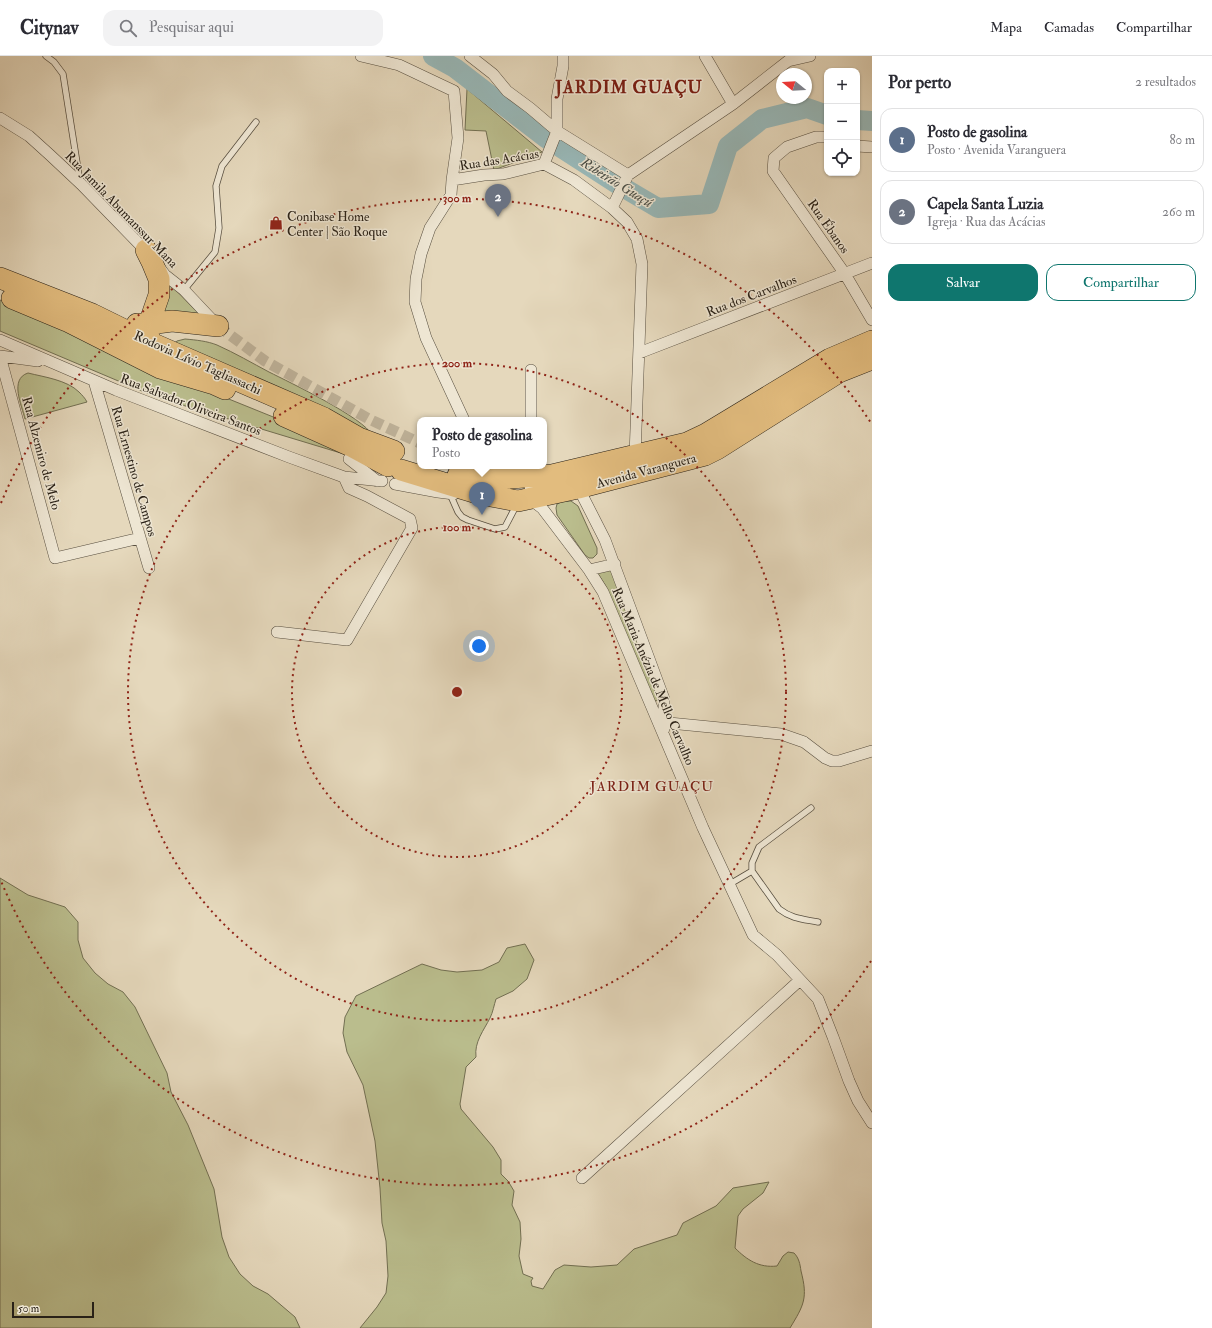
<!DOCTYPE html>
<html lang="pt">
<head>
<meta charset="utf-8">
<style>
	:root { --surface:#fff; --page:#f2f2f3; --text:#2b2b33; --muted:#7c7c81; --line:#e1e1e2; --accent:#0f766e }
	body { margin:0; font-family:"IM FELL Double Pica",serif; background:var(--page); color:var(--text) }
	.controls { position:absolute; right:12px; top:12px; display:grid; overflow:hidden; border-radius:8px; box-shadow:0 1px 3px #0004 }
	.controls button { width:36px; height:36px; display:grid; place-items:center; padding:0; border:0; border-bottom:1px solid var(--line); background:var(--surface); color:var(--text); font:20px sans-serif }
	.compass { position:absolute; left:776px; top:12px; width:36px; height:36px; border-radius:50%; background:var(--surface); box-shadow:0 1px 3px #0004; rotate:288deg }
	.scale { position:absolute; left:12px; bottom:10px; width:82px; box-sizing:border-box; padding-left:4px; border:2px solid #292117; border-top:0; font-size:11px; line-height:14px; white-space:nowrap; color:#292117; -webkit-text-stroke:3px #eee6d3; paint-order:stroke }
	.you { position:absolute; left:479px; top:590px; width:14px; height:14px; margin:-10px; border:3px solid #fff; border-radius:50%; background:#1a73e8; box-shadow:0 0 0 6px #1a73e833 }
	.badge { display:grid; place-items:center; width:26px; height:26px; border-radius:50%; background:var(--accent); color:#fff; font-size:13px; font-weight:700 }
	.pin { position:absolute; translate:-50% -33px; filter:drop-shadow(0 1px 2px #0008) }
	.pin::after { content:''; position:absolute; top:21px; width:14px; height:12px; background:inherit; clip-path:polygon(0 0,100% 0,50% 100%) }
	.popup { position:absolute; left:417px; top:361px; width:130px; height:52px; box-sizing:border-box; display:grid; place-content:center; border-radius:8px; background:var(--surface); filter:drop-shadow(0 1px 3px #0005); font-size:13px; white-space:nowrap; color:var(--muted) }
	.popup b { font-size:15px; color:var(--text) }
	.popup::after { content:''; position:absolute; left:50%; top:100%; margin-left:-8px; border:8px solid transparent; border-top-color:var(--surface) }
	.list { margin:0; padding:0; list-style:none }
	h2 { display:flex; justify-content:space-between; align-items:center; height:52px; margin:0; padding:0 16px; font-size:17px }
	h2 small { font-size:13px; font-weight:400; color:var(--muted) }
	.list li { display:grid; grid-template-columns:26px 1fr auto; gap:12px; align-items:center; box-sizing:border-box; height:64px; margin:0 8px 8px; padding:0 8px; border:1px solid var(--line); border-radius:12px }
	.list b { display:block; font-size:15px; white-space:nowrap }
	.list p { margin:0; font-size:13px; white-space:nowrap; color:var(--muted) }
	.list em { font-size:13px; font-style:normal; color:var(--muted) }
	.actions { display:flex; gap:8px; padding:12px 16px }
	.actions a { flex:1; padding:9px 0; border:1px solid var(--accent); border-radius:12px; text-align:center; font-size:14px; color:var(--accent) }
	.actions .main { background:var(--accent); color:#fff }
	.icon { flex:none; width:22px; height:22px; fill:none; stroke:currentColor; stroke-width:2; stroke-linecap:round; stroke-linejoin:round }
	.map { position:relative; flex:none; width:872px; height:1272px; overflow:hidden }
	header { display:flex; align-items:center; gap:24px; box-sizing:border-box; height:56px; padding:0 20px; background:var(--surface); border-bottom:1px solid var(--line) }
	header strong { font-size:19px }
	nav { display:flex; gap:22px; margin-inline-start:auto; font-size:14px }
	.search { width:280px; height:36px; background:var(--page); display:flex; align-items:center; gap:10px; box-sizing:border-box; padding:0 14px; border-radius:12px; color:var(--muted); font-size:15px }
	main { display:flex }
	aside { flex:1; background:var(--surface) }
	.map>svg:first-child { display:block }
</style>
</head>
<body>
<header>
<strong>Citynav</strong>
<div class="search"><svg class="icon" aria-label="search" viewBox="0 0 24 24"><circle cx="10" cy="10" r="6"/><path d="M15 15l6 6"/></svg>Pesquisar aqui</div>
<nav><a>Mapa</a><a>Camadas</a><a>Compartilhar</a></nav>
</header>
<main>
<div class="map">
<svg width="872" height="1272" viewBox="0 0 872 1272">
	<rect width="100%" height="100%" fill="#e5d8bc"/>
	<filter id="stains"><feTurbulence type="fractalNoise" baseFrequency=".005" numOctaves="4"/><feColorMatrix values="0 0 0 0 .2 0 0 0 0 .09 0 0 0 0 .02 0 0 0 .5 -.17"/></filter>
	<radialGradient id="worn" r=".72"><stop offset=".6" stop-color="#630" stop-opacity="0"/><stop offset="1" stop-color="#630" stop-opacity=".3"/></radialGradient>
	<path fill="#babd8d" stroke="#726f52" d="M 467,33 L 542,96 L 494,114 L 486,75 L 465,74 Z
		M 164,222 L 204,263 L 159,260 Z
		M 0,244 L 63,270 L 157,314 L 340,388 L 344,398 L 169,345 L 142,335 L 0,275 Z
		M 185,283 C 196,284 207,285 217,289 C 235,297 252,307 269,316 C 289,326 364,362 372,379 L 172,289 L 177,285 Z
		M 28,317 C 44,321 67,324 79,336 C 82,339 85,342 87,346 L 25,363 C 22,350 9,323 28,317 Z
		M 563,445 L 571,445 L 578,450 L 597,492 L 597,498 L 593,502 L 589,502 L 585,499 L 557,459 L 556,452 L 557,448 Z
		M 611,512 L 658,641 L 658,644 L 656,645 L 653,643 L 605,529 L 597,516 Z
		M 0,822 L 28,839 L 65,851 L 78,866 L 78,884 L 83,902 L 95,917 L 108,928 L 123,936 L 135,951 L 167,1017 L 171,1036 L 188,1069 L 214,1133 L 222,1181 L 229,1201 L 240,1218 L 253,1230 L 268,1238 L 295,1261 L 300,1272 L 0,1272 Z
		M 525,888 L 534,904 L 527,923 L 513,935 L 496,943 C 494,949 493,956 490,962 C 484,974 474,986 476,1001 L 466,1011 L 460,1048 L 461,1053 L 493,1091 L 501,1104 L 501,1118 L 508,1125 L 514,1135 L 512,1149 L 520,1166 L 521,1183 L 519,1200 L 523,1218 L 533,1222 L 531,1225 L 532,1230 L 543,1233 L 555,1214 L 564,1209 L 591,1211 L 617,1209 L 634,1193 L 677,1179 L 683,1167 L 716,1150 L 733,1132 L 769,1126 L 763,1137 L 743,1153 L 738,1160 L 735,1192 C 747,1204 759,1212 777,1210 L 783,1200 L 788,1196 L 794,1197 C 799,1202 800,1208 801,1215 C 808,1242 804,1249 790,1272 L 360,1272 L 377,1251 L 386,1237 L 388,1220 L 386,1185 L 382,1167 L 380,1132 L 375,1085 L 363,1029 L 347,996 L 343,977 L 345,961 L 356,940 L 422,908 L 441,914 L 457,916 L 482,914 L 499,906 L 507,892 Z"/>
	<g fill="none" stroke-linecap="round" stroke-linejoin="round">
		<path stroke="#98b8b8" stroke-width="20" d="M 433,0 L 455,12 L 546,82 L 619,129 L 658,152 L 709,148 L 728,90 L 762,63 L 807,52 L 827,59
			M 857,64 L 872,65"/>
		<path stroke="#bfb39b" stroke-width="11" stroke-dasharray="11 5.5" stroke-linecap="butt" d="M 218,270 L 265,305 L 369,363 L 420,387"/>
		<g stroke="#584f40" stroke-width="7">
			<path id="lane" d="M 46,0 L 54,6 L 63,18 L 80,126
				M 184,234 L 215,196 L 219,172 L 216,130 L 222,110 L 256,66
				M 450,438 L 458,456 L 462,461 L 468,464 L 495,473 L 505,471 L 517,448
				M 752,815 L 752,807 L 759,791 L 811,752
				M 730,828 L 752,815 L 779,853 C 792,863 802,863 818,866"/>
		</g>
		<g stroke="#584f40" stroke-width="12">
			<path id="street" d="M 361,0 L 399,9 L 454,35 L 458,82 L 452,124
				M 470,0 L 493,18 L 507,35 L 530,52 L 557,75 L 628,119
				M 705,0 L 733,48
				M 0,62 L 29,80 L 50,99 L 81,128 L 149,198
				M 827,81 L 816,81 L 787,91 L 774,102 L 773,115 L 845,218 L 872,264
				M 857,90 L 872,91
				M 544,108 L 557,75 L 557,43 L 563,10 L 563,0
				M 612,152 L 627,166 L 637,183 L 642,208 L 635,400
				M 159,211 L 165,219 L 184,234 L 216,268
				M 0,284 L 116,334 L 289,401 L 344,421 L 382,425
				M 639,297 L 872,207
				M 0,300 L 55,502 L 140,482
				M 0,300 L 38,305
				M 94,325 L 149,512
				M 464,364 L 426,282 L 415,246 L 416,223 L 421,198 L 430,172 L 451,139 L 452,124 L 484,119 L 503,118 L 544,108 L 574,124 L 612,152 L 628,119 L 733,48 L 788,5 L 810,0
				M 531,364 L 531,314
				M 349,403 L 377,425
				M 531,410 L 530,443 L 542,452 L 589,514 L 603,536 L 703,772 L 753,879 L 777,899 L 818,943 L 833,981 L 849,1025 L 858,1045 L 872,1067
				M 395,428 L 438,436 L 454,438
				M 577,429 L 605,484 L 664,643 L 664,673
				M 589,514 L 615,508
				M 277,576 L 347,584 L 412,472 L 410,463 L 367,440 L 349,432 L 344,421
				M 659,666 L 781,678 L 804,686 L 825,702 L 832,705 L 839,705 L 872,695
				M 582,1122 L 800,924"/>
		</g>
		<g stroke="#292117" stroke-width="22">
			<path id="highway" d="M 146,194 L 152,206 L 159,223 L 159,239 L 149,268 L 149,297
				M 0,222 L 92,258 L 149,286 L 324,362 L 359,382 L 394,395
				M 12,242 L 67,265 L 160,312 L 214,328 L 225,333
				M 137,268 L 149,268 L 172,265 L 218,270
				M 284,360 L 353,391 L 388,410
				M 401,414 L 480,438 L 518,445 L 578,432 L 705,399 L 717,393 L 839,316 L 872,303
				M 458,419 L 483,424 L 552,419 L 687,387 L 706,378 L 830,303 L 872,285"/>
		</g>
		<use href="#lane" stroke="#eee6d3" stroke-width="5.5"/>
		<use href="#street" stroke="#eee6d3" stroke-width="11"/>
		<use href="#highway" stroke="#e2bc7e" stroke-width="21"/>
	</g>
	<g fill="none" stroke="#8f2418" stroke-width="2" stroke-dasharray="2 4">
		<circle cx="457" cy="636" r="165"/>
		<circle cx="457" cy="636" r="329"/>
		<path d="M871 905A494 494 0 0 1 1 825M1 447A494 494 0 0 1 871 367"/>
	</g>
	<defs>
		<g id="shop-bare" transform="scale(1.08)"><path d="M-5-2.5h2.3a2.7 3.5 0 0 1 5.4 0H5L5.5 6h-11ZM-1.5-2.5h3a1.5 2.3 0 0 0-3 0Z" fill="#8f2418" stroke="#eee6d3" stroke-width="2.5" paint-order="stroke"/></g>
	</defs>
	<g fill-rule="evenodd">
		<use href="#shop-bare" x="276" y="167"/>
	</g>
	<g text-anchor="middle" stroke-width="3" stroke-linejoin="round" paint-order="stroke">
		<g font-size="13" fill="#292117" stroke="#eee6d3">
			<text transform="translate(499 103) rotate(-9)" y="5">Rua das Acácias</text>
			<text transform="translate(122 153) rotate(46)" y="5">Rua Jamila Abumanssur Mana</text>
			<text transform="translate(829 170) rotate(55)" y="5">Rua Ébanos</text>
			<text transform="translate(751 239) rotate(-21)" y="5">Rua dos Carvalhos</text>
			<text transform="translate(198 306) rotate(24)" y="5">Rodovia Lívio Tagliassachi</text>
			<text transform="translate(191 348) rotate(21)" y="5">Rua Salvador Oliveira Santos</text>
			<text transform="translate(42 397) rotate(75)" y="5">Rua Alzemiro de Melo</text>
			<text transform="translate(646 414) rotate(-15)" y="5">Avenida Varanguera</text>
			<text transform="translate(135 415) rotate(74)" y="5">Rua Ernestino de Campos</text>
			<text transform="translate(654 620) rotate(67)" y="5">Rua Maria Anézia de Mello Carvalho</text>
		</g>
		<g font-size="13" fill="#292117" stroke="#eee6d3" text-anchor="start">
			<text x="287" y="165">Conibase Home<tspan x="287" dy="15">Center | São Roque</tspan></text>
		</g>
		<g font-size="14" font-style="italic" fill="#4a4e47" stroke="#eee6d3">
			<text transform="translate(617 126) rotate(32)" y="5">Ribeirão Guaçú</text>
		</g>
		<g font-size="14" letter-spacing="1" fill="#7a1f14" stroke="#eee6d3">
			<text x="652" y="735">JARDIM GUAÇU</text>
		</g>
		<g font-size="17" font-weight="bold" letter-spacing="1" fill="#7a1f14" stroke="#eee6d3">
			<text x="629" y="37">JARDIM GUAÇU</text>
		</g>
	</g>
	<circle cx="457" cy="636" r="6" fill="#8f2418" stroke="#eee6d3" stroke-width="2"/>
	<g font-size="12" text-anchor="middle" font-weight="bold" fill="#8f2418" stroke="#eee6d3" stroke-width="3" stroke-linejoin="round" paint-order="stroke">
		<text x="457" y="146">300 m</text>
		<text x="457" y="311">200 m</text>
		<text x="457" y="475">100 m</text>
	</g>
	<rect width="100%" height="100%" filter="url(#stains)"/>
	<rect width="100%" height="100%" fill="url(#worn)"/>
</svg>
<div class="controls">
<button>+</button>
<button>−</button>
<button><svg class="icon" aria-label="locate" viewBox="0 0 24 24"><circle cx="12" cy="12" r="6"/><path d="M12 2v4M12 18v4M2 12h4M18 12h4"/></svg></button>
</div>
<svg class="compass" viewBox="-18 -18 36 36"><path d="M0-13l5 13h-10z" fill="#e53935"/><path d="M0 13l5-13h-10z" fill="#7c7c81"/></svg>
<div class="scale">50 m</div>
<div class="you"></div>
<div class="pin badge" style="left:482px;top:459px;background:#5c6f8a">1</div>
<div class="popup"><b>Posto de gasolina</b>Posto</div>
<div class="pin badge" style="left:498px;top:161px;background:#6b7280">2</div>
</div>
<aside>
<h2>Por perto<small>2 resultados</small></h2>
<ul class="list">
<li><span class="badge" style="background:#5c6f8a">1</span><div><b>Posto de gasolina</b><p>Posto · Avenida Varanguera</p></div><em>80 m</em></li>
<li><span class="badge" style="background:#6b7280">2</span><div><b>Capela Santa Luzia</b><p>Igreja · Rua das Acácias</p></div><em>260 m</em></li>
</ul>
<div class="actions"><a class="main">Salvar</a><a>Compartilhar</a></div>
</aside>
</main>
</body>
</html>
